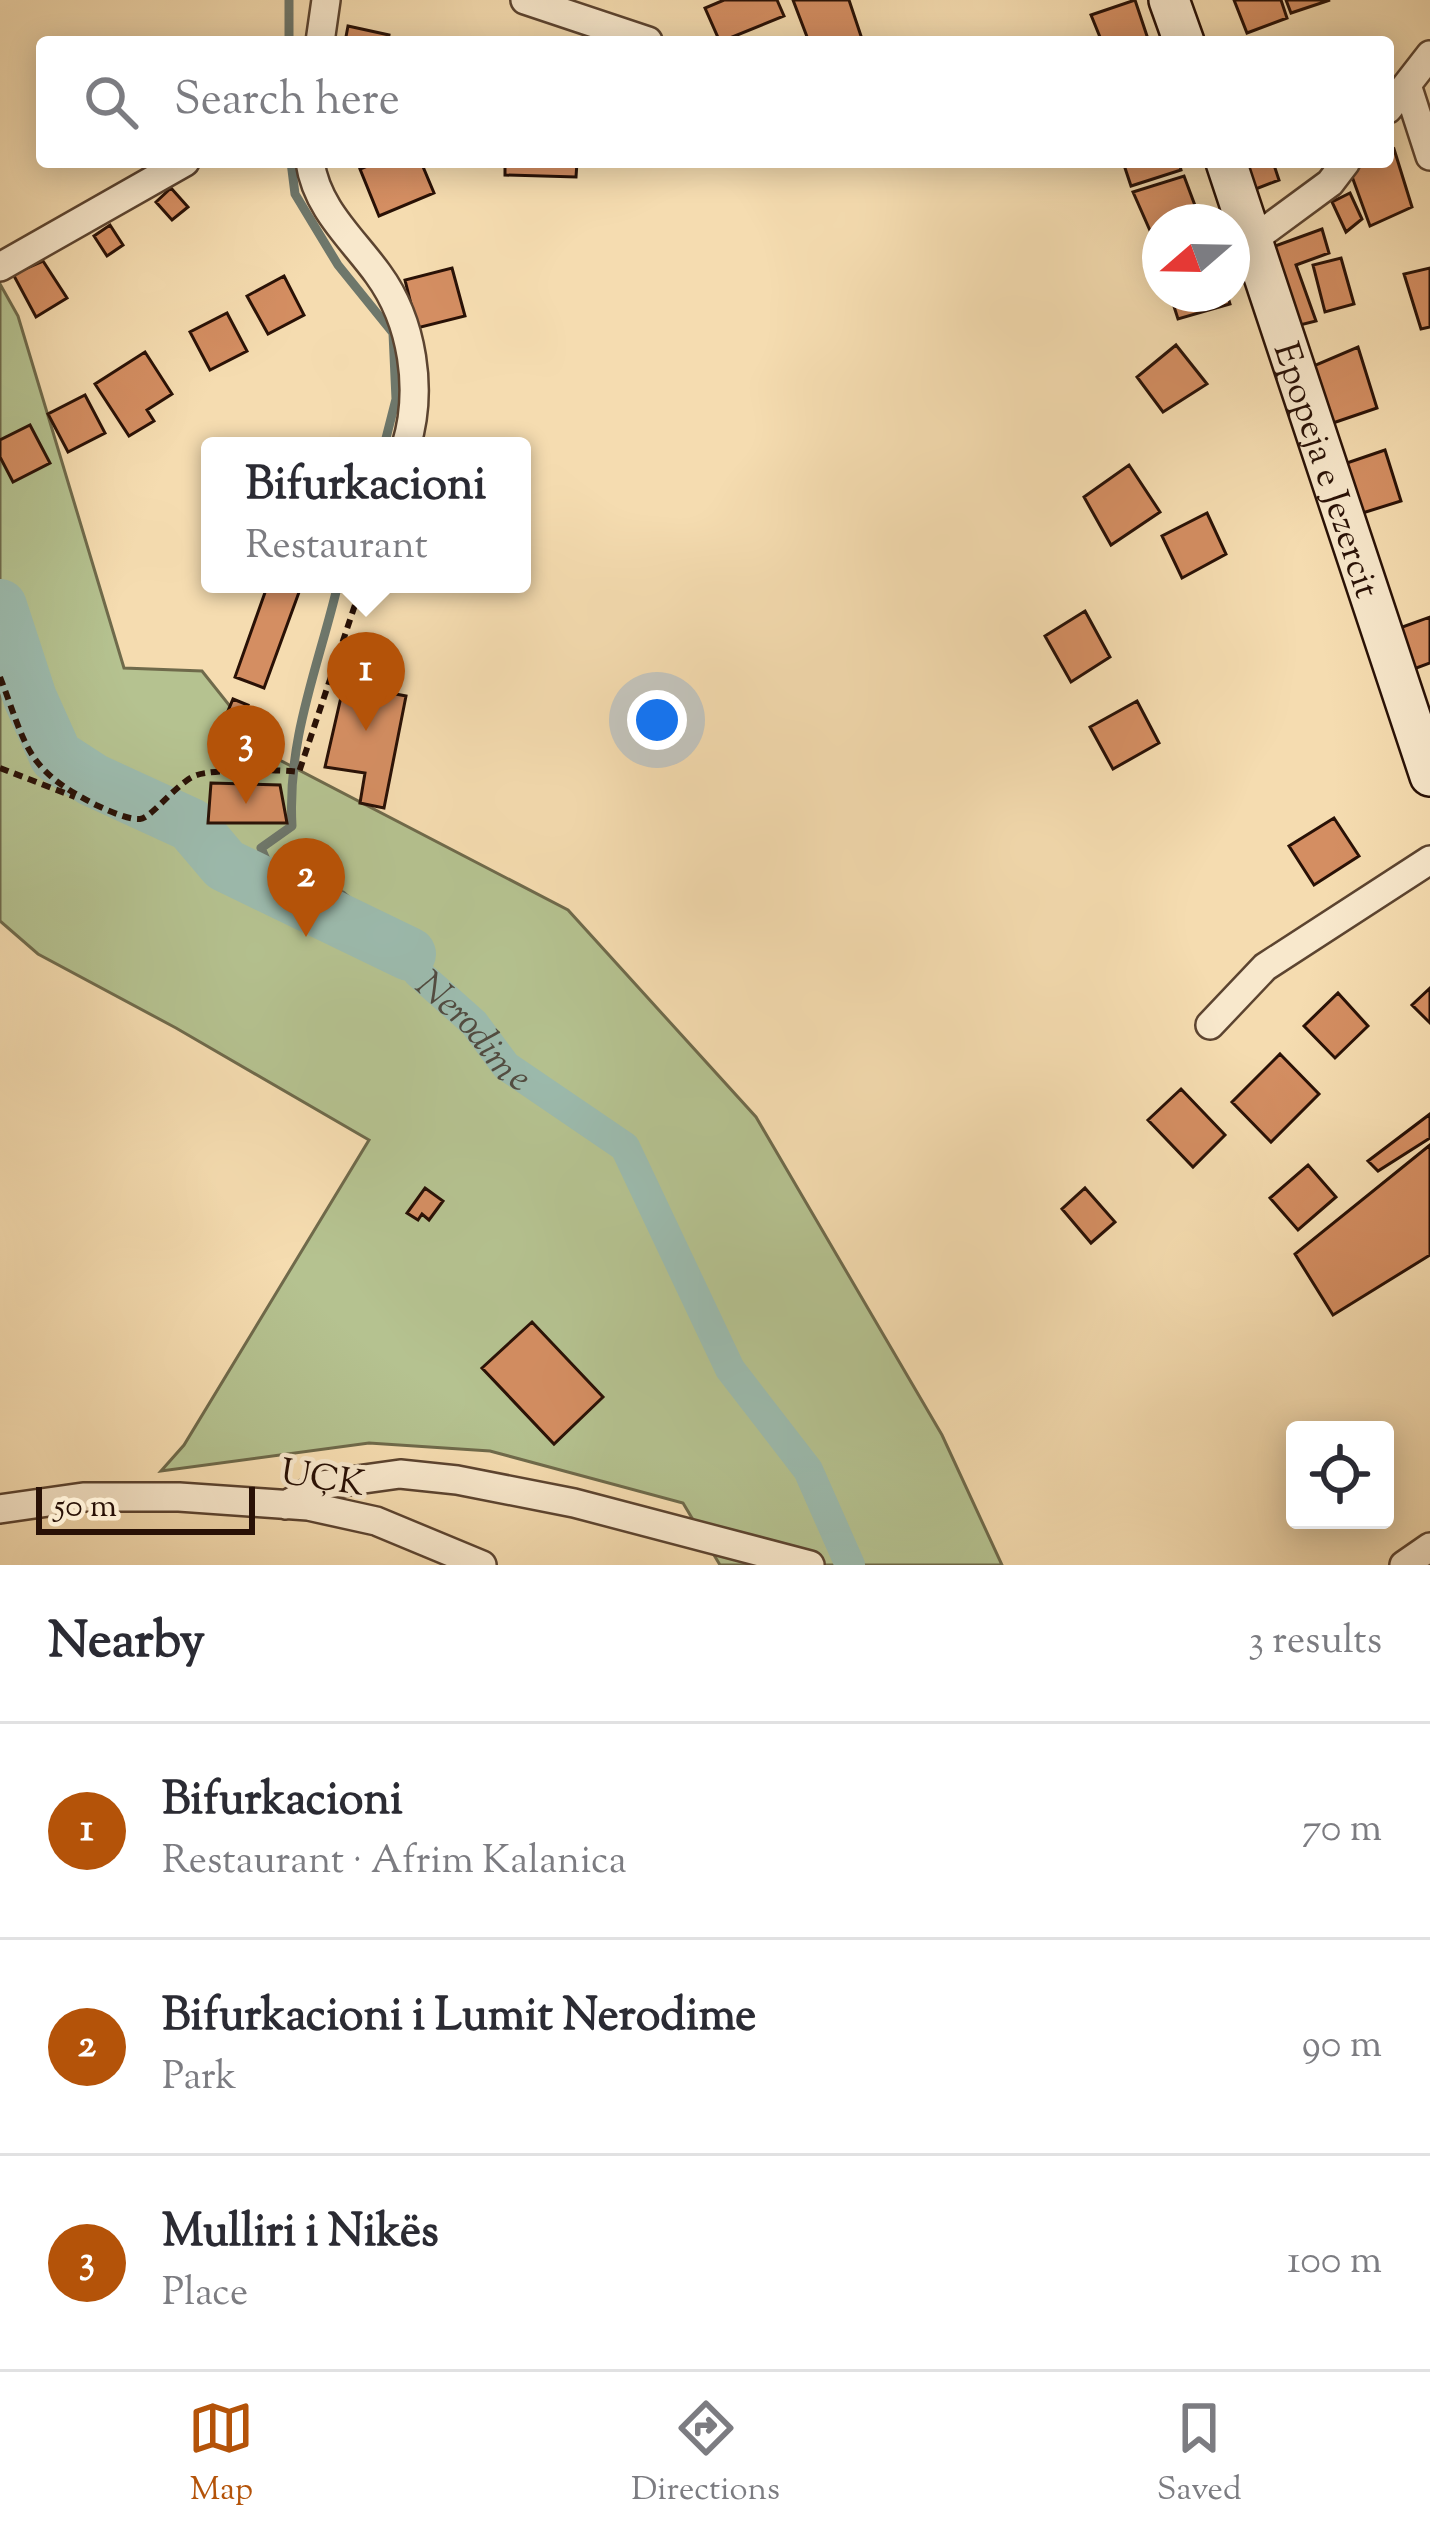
<!DOCTYPE html>
<html lang="en">
<head>
<meta charset="utf-8">
<style>
	:root { --surface:#fff; --page:#f7f7f7; --text:#2b2b33; --muted:#7c7c81; --line:#e1e1e2; --accent:#b45309 }
	body { margin:0; font-family:"Sorts Mill Goudy",serif; background:var(--page); color:var(--text) }
	.controls { position:absolute; right:36px; bottom:36px; display:grid; overflow:hidden; border-radius:12px; box-shadow:0 6px 30px #0003 }
	.controls button { width:108px; height:108px; display:grid; place-items:center; padding:0; border:0; border-bottom:3px solid var(--line); background:var(--surface); color:var(--text); font:60px sans-serif }
	.compass { position:absolute; left:1142px; top:204px; width:108px; height:108px; border-radius:50%; background:var(--surface); box-shadow:0 6px 30px #0003; rotate:250deg }
	.scale { position:absolute; left:36px; bottom:30px; width:219px; box-sizing:border-box; padding-left:12px; border:6px solid #291106; border-top:0; font-size:33px; line-height:42px; white-space:nowrap; color:#291106; -webkit-text-stroke:9px #f8e8cc; paint-order:stroke }
	.you { position:absolute; left:657px; top:720px; width:42px; height:42px; margin:-30px; border:9px solid #fff; border-radius:50%; background:#1a73e8; box-shadow:0 0 0 18px #1a73e833 }
	.badge { display:grid; place-items:center; width:78px; height:78px; border-radius:50%; background:var(--accent); color:#fff; font-size:39px; font-weight:700 }
	.pin { position:absolute; translate:-50% -99px; filter:drop-shadow(0 3px 6px #0008) }
	.pin::after { content:''; position:absolute; top:63px; width:42px; height:36px; background:inherit; clip-path:polygon(0 0,100% 0,50% 100%) }
	.popup { position:absolute; left:201px; top:437px; width:330px; height:156px; box-sizing:border-box; display:grid; place-content:center; border-radius:12px; background:var(--surface); filter:drop-shadow(0 3px 9px #0005); font-size:39px; white-space:nowrap; color:var(--muted) }
	.popup b { font-size:45px; color:var(--text) }
	.popup::after { content:''; position:absolute; left:50%; top:100%; margin-left:-24px; border:24px solid transparent; border-top-color:var(--surface) }
	.list { margin:0; padding:0; list-style:none }
	h2 { display:flex; justify-content:space-between; align-items:center; height:156px; margin:0; padding:0 48px; font-size:51px }
	h2 small { font-size:39px; font-weight:400; color:var(--muted) }
	.list li { display:grid; grid-template-columns:78px 1fr auto; gap:36px; align-items:center; box-sizing:border-box; height:216px; padding:0 48px; border-top:3px solid var(--line) }
	.list b { display:block; font-size:45px; white-space:nowrap }
	.list p { margin:0; font-size:39px; white-space:nowrap; color:var(--muted) }
	.list em { font-size:39px; font-style:normal; color:var(--muted) }
	.icon { flex:none; width:66px; height:66px; fill:none; stroke:currentColor; stroke-width:2; stroke-linecap:round; stroke-linejoin:round }
	.map { position:relative; flex:none; width:1430px; height:1565px; overflow:hidden }
	.search { position:absolute; background:var(--surface); box-shadow:0 6px 30px #0003; left:36px; right:36px; top:36px; height:132px; display:flex; align-items:center; gap:30px; box-sizing:border-box; padding:0 42px; border-radius:12px; color:var(--muted); font-size:45px }
	.sheet { height:804px; background:var(--surface) }
	nav { display:flex; justify-content:space-around; align-items:center; box-sizing:border-box; height:168px; border-top:3px solid var(--line); background:var(--surface); font-size:33px; color:var(--muted) }
	nav a { display:grid; justify-items:center; gap:6px }
	nav .on { color:var(--accent) }
	.map>svg:first-child { display:block }
</style>
</head>
<body>
<div class="map">
<svg width="1430" height="1565" viewBox="0 0 1430 1565">
	<rect width="100%" height="100%" fill="#f5dcb0"/>
	<filter id="stains"><feTurbulence type="fractalNoise" baseFrequency=".00167" numOctaves="4"/><feColorMatrix values="0 0 0 0 .2 0 0 0 0 .09 0 0 0 0 .02 0 0 0 .5 -.17"/></filter>
	<radialGradient id="worn" r=".72"><stop offset=".6" stop-color="#630" stop-opacity="0"/><stop offset="1" stop-color="#630" stop-opacity=".3"/></radialGradient>
	<path fill="#b5c290" stroke="#6f6a4b" stroke-width="3" d="M 0,284 L 18,316 L 124,668 L 202,671 L 268,754 L 568,910 L 756,1117 L 942,1435 L 1002,1565 L 720,1565 L 683,1503 L 490,1451 L 369,1443 L 161,1471 L 184,1445 L 369,1140 L 176,1028 L 38,954 L 0,921 Z"/>
	<g fill="none" stroke-linecap="round" stroke-linejoin="round">
		<path stroke="#6e776b" stroke-width="9" d="M 289,42 L 289,0
			M 291,162 L 295,194 L 338,265 L 393,333 L 396,399 L 384,446
			M 338,584 C 318,668 287,739 292,826 L 261,848 L 268,864 L 342,895 L 409,954"/>
		<path stroke="#9cbbae" stroke-width="30" id="s1" d="M 409,954 L 418,973 L 474,1023 L 506,1066 L 625,1147 L 730,1369 L 808,1470 L 850,1565"/>
		<path stroke="#9cbbae" stroke-width="54" d="M 0,606 L 30,698 L 56,756 L 93,780 L 191,825 L 225,865 L 409,954"/>
	</g>
	<path fill="#d48e62" stroke="#291106" stroke-width="3" d="M 724,0 L 777,0 L 784,16 L 720,42 L 705,8 Z
		M 793,0 L 849,0 L 863,42 L 809,42 Z
		M 1135,0 L 1149,42 L 1102,42 L 1091,15 Z
		M 1234,0 L 1281,0 L 1287,18 L 1247,33 Z
		M 1286,0 L 1330,0 L 1291,13 Z
		M 348,26 L 389,35 L 388,42 L 345,42 Z
		M 1394,149 L 1412,207 L 1370,226 L 1350,171 L 1368,162 L 1388,162 L 1388,152 Z
		M 377,162 L 421,162 L 434,193 L 379,216 L 360,169 Z
		M 505,162 L 577,162 L 576,177 L 505,175 Z
		M 1123,162 L 1179,162 L 1181,170 L 1131,186 Z
		M 1237,162 L 1273,162 L 1279,180 L 1248,192 Z
		M 1184,176 L 1200,219 L 1160,222 L 1160,232 L 1152,235 L 1133,192 Z
		M 171,188 L 188,207 L 172,220 L 156,202 Z
		M 1350,193 L 1362,219 L 1346,232 L 1332,202 Z
		M 110,225 L 123,245 L 107,256 L 94,236 Z
		M 1322,229 L 1329,253 L 1296,265 L 1316,321 L 1292,327 L 1267,249 Z
		M 1341,258 L 1354,304 L 1325,312 L 1313,265 Z
		M 43,261 L 67,298 L 36,317 L 13,274 Z
		M 452,268 L 465,316 L 417,328 L 405,280 Z
		M 1430,268 L 1430,327 L 1421,329 L 1404,274 Z
		M 284,276 L 304,315 L 268,334 L 247,296 Z
		M 1170,294 L 1227,294 L 1230,304 L 1178,319 Z
		M 227,313 L 247,351 L 210,370 L 190,332 Z
		M 1176,345 L 1207,384 L 1163,412 L 1137,377 Z
		M 1358,347 L 1377,408 L 1330,424 L 1311,367 Z
		M 145,352 L 172,394 L 147,410 L 154,421 L 129,436 L 95,384 Z
		M 85,395 L 105,433 L 68,452 L 48,414 Z
		M 30,425 L 50,463 L 13,482 L 0,457 L 0,440 Z
		M 1385,450 L 1401,501 L 1356,515 L 1341,465 Z
		M 1129,465 L 1160,512 L 1111,545 L 1084,497 Z
		M 1207,513 L 1226,554 L 1182,578 L 1162,536 Z
		M 268,584 L 302,584 L 264,688 L 235,677 Z
		M 1085,611 L 1110,657 L 1071,682 L 1045,636 Z
		M 1430,617 L 1430,663 L 1411,670 L 1397,629 Z
		M 344,684 L 406,696 L 384,808 L 360,803 L 365,773 L 325,767 Z
		M 233,699 L 248,705 L 235,736 L 220,730 Z
		M 1137,701 L 1159,743 L 1113,769 L 1090,727 Z
		M 211,783 L 280,785 L 287,823 L 208,823 Z
		M 1334,818 L 1359,856 L 1314,885 L 1289,846 Z
		M 1430,988 L 1430,1023 L 1412,1005 Z
		M 1338,993 L 1368,1026 L 1335,1058 L 1304,1026 Z
		M 1280,1054 L 1319,1094 L 1271,1142 L 1232,1102 Z
		M 1181,1089 L 1225,1135 L 1193,1167 L 1148,1120 Z
		M 1430,1114 L 1430,1138 L 1378,1171 L 1368,1161 Z
		M 1430,1145 L 1430,1255 L 1333,1315 L 1295,1254 Z
		M 1308,1165 L 1336,1197 L 1298,1230 L 1270,1198 Z
		M 425,1188 L 443,1201 L 429,1220 L 422,1214 L 418,1220 L 407,1213 Z
		M 1085,1188 L 1115,1222 L 1091,1243 L 1062,1209 Z
		M 532,1322 L 603,1397 L 554,1444 L 482,1368 Z"/>
	<g fill="none" stroke-linecap="round" stroke-linejoin="round">
		<g stroke="#5c4430" stroke-width="32">
			<path id="street" d="M 525,0 L 648,41
				M 320,42 L 326,0
				M 1407,85 L 1430,156
				M 1388,109 L 1430,55
				M 310,162 C 317,209 352,238 378,274 C 413,322 423,390 406,446
				M 1254,239 L 1330,183 L 1346,162
				M 0,267 L 185,162
				M 1210,1025 L 1265,967 L 1430,860
				M 286,1505 L 321,1485 L 400,1474 L 457,1480 L 574,1503 L 810,1565
				M 0,1509 L 83,1497 L 179,1497 L 308,1506 L 376,1521 L 482,1565
				M 1404,1565 L 1430,1547"/>
		</g>
		<g stroke="#291106" stroke-width="44">
			<g id="secondary">
				<path d="M 1169,0 L 1184,42"/>
				<path id="s2" d="M 1226,162 L 1430,776"/>
			</g>
		</g>
		<path stroke="#291106" stroke-width="6" stroke-dasharray="9 6" stroke-linecap="butt" d="M 0,677 C 27,747 25,769 96,805 C 107,810 128,820 140,819 C 152,818 178,781 197,775 C 215,769 279,769 299,772 L 362,584
			M 0,768 L 75,797"/>
		<use href="#street" stroke="#f8e8cc" stroke-width="27"/>
		<use href="#secondary" stroke="#f8e8cc" stroke-width="39"/>
	</g>
	<g text-anchor="middle" stroke-width="9" stroke-linejoin="round" paint-order="stroke">
		<g font-size="36" fill="#291106" stroke="#f8e8cc">
			<text dy="13" stroke="none"><textPath href="#s2" startOffset="324">Epopeja e Jezercit</textPath></text>
			<text transform="translate(323 1476) rotate(9)" y="13">UÇK</text>
		</g>
		<g font-size="39" font-style="italic" fill="#514c41" stroke="#f8e8cc">
			<text dy="14" stroke="none"><textPath href="#s1" startOffset="102">Nerodime</textPath></text>
		</g>
	</g>
	<rect width="100%" height="100%" filter="url(#stains)"/>
	<rect width="100%" height="100%" fill="url(#worn)"/>
</svg>
<div class="controls">
<button><svg class="icon" aria-label="locate" viewBox="0 0 24 24"><circle cx="12" cy="12" r="6"/><path d="M12 2v4M12 18v4M2 12h4M18 12h4"/></svg></button>
</div>
<svg class="compass" viewBox="-18 -18 36 36"><path d="M0-13l5 13h-10z" fill="#e53935"/><path d="M0 13l5-13h-10z" fill="#7c7c81"/></svg>
<div class="scale">50 m</div>
<div class="you"></div>
<div class="pin badge" style="left:366px;top:731px">1</div>
<div class="popup"><b>Bifurkacioni</b>Restaurant</div>
<div class="pin badge" style="left:306px;top:937px">2</div>
<div class="pin badge" style="left:246px;top:804px">3</div>
<div class="search"><svg class="icon" aria-label="search" viewBox="0 0 24 24"><circle cx="10" cy="10" r="6"/><path d="M15 15l6 6"/></svg>Search here</div>
</div>
<section class="sheet">
<h2>Nearby<small>3 results</small></h2>
<ul class="list">
<li><span class="badge">1</span><div><b>Bifurkacioni</b><p>Restaurant · Afrim Kalanica</p></div><em>70 m</em></li>
<li><span class="badge">2</span><div><b>Bifurkacioni i Lumit Nerodime</b><p>Park</p></div><em>90 m</em></li>
<li><span class="badge">3</span><div><b>Mulliri i Nikës</b><p>Place</p></div><em>100 m</em></li>
</ul>
</section>
<nav>
<a class="on"><svg class="icon" aria-label="map" viewBox="0 0 24 24"><path d="M3 6l6-2 6 2 6-2v14l-6 2-6-2-6 2zM9 4v14M15 6v14"/></svg>Map</a>
<a><svg class="icon" aria-label="directions" viewBox="0 0 24 24"><path d="M12 3l9 9-9 9-9-9zM9 14v-3h6M13 9l2 2-2 2"/></svg>Directions</a>
<a><svg class="icon" aria-label="saved" viewBox="0 0 24 24"><path d="M7 4h10v16l-5-4-5 4z"/></svg>Saved</a>
</nav>
</body>
</html>
